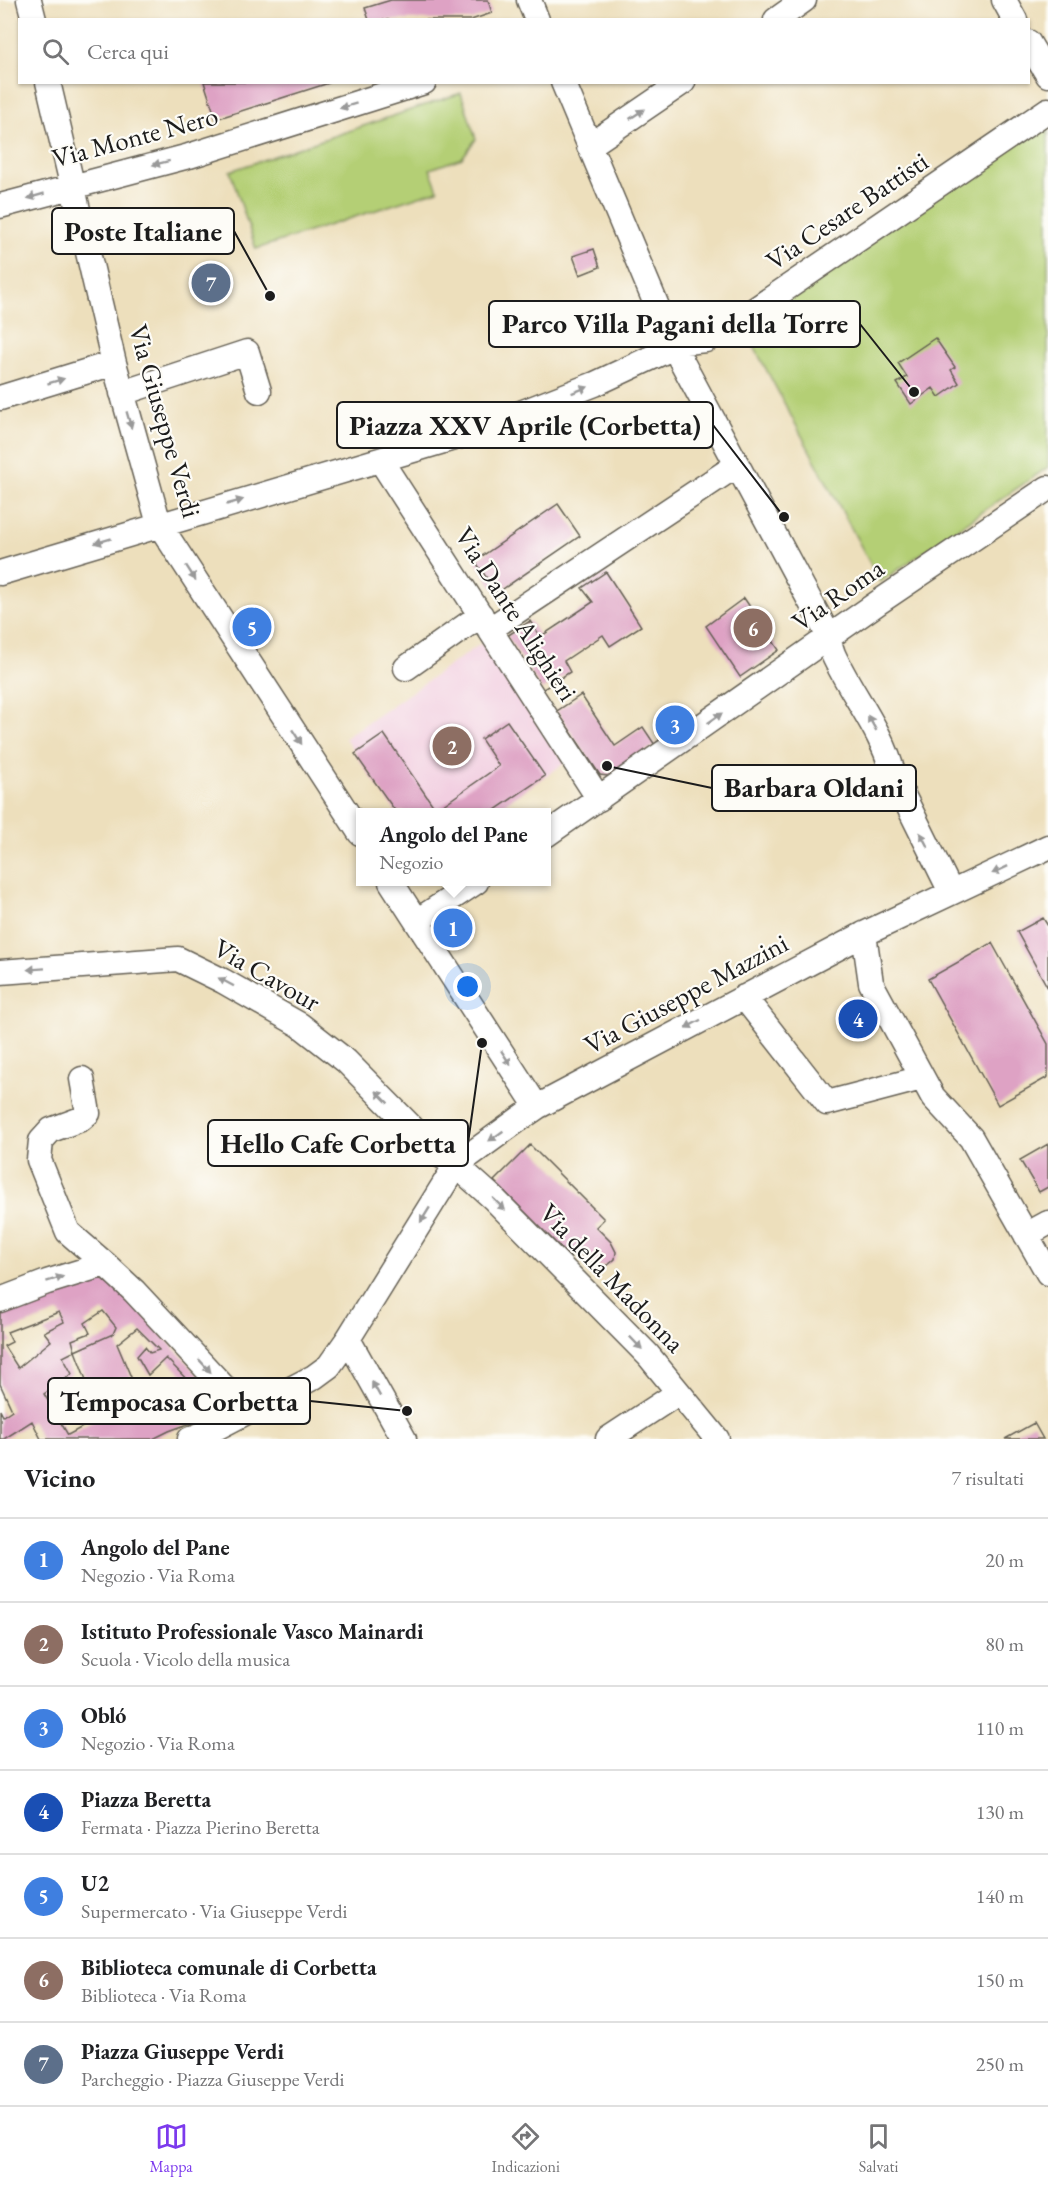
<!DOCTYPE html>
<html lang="it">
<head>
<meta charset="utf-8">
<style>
	:root { --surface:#fff; --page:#f6f6f6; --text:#202124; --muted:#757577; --line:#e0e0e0; --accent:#7c3aed }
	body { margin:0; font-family:"EB Garamond",serif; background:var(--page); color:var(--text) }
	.you { position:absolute; left:468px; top:987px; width:21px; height:21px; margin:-15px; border:4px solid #fff; border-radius:50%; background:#1a73e8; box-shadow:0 0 0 9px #1a73e833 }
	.badge { display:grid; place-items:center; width:39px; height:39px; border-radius:50%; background:var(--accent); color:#fff; font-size:20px; font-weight:700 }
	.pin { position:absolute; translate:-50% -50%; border:3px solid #fff; box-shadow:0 2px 6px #0006 }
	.popup { position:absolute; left:356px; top:808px; width:195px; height:78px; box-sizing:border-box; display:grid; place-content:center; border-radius:0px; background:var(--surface); filter:drop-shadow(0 2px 4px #0005); font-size:20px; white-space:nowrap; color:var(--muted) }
	.popup b { font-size:22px; color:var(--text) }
	.popup::after { content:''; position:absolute; left:50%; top:100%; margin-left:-12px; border:12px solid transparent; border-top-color:var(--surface) }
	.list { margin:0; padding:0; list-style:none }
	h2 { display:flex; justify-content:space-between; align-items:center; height:78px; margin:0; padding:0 24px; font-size:26px }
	h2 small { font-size:20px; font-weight:400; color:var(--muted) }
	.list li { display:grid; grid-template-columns:39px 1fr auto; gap:18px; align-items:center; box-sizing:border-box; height:84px; padding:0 24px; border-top:2px solid var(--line) }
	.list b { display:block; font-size:22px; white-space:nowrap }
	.list p { margin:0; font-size:20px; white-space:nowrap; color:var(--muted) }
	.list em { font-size:20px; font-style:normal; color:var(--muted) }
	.icon { flex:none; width:33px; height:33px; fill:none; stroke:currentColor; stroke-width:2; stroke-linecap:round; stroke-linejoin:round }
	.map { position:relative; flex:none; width:1048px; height:1439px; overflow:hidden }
	.search { position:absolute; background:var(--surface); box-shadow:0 2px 4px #0004; left:18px; right:18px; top:18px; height:66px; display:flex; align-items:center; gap:15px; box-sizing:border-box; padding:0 21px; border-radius:0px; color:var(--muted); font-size:22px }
	.sheet { height:666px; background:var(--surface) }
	nav { display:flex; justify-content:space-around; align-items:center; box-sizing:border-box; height:84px; border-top:2px solid var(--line); background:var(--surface); font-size:16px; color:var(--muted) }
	nav a { display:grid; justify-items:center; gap:3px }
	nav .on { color:var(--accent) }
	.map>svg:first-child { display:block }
</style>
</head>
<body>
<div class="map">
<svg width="1048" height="1439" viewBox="0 0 1048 1439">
	<rect width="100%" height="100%" fill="#fdfcf7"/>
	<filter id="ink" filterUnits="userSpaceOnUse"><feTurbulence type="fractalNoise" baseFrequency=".0167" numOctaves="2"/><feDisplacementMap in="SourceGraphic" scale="12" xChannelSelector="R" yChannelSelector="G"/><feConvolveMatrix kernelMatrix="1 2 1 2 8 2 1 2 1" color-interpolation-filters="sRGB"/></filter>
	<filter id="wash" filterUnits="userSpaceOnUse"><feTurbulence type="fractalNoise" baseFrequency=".008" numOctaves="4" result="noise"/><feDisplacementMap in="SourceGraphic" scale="24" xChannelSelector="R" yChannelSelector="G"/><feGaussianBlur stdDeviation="1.35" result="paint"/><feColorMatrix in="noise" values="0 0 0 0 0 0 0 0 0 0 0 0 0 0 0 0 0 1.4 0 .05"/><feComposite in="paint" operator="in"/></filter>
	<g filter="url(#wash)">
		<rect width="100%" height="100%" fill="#eddfbc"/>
		<path fill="#f2cfe1" d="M 482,643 L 565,763 L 492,812 L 396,812 L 345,738 Z"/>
		<path fill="#b4cf75" stroke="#687648" stroke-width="1.5" d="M 461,93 L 476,139 L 462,158 L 430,169 L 438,190 L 256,249 L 230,171 Z
			M 1048,118 L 1048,467 L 880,582 L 743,326 Z"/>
		<g id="blocks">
			<path fill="#dea2c4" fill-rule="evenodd" d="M 391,0 L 488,0 L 492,13 L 471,20 L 369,20 L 365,8 Z
				M 204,82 L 329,82 L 329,83 L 216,119 Z
				M 594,249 L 600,267 L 580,275 L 573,256 Z
				M 935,338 L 955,367 L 951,370 L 959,383 L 939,397 L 933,388 L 911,404 L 897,383 L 907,377 L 898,363 Z
				M 558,504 L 580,536 L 497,593 L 475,561 Z
				M 606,572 L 641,626 L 610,646 L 603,635 L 564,661 L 570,672 L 542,690 L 507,636 L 530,621 L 540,637 L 593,602 L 582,588 Z
				M 744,598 L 779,650 L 740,677 L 706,626 Z
				M 581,695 L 615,746 L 643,727 L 655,745 L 608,776 L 600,775 L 557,711 Z
				M 507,721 L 545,776 L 492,812 L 396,812 L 355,754 L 384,734 L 436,810 L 499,766 L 481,739 Z
				M 1043,918 L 1048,926 L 1048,988 L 1017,932 Z
				M 992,943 L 1048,1044 L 1048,1077 L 998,1105 L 928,979 Z
				M 1048,1144 L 1048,1187 L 1039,1192 L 1020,1160 Z
				M 530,1145 L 604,1219 L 596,1227 L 611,1242 L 616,1252 L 615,1259 L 608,1265 L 600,1267 L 589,1261 L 577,1250 L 570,1257 L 494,1181 Z
				M 99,1276 L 107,1283 L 112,1279 L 229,1409 L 169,1431 L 153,1439 L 41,1439 L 32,1421 L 4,1439 L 0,1439 L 0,1410 L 3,1416 L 12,1410 L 0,1384 L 0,1309 ZM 103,1311 L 116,1327 L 113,1334 L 75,1351 L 96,1406 L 97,1419 L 68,1435 L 44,1394 L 72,1374 L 63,1357 L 75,1351 L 72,1340 L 90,1333 L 85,1323 ZM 59,1312 L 64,1322 L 44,1332 L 51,1341 L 18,1368 L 4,1346 L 12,1342 L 7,1332 ZM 137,1328 L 159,1350 L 150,1353 L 145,1347 L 137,1356 L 148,1375 L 166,1358 L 194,1387 L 174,1395 L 167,1382 L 152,1390 L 154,1394 L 142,1403 L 117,1344 Z
				M 1034,1423 L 1043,1439 L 1005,1439 Z"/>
		</g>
	</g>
	<g filter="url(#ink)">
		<use href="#blocks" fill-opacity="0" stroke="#656054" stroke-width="1.5"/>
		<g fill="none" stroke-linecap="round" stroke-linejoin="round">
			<g stroke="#656054" stroke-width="27">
				<path id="minor" d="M 29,0 L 34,20
					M 529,0 L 537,20
					M 1004,0 L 1015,20
					M 776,20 L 804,0
					M 1028,42 L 1048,75
					M 48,82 L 114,363 L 159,524 L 360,833
					M 563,82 L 674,347 L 824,627 C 827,636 830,645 833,654 C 852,696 883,731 894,777 L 951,892
					M 589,146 L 683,82
					M 0,206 L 189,156 L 424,82
					M 122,393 L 247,352 L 259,391
					M 0,398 L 114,363
					M 381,461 L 599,799
					M 0,573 L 467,434 L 595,384 L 685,342 L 706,340 L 728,328 L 1048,110
					M 490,629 L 737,465
					M 406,668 L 481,615
					M 546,835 L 879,602 L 1048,488
					M 391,882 L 537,1107
					M 417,921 L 476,882
					M 864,934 L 871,983 L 933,1097 L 971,1138 L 1048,1273
					M 0,972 L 178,959 L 223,981 L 300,1025 L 346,1061 L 437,1153 L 456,1165 L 494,1199 L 648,1355 L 717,1439
					M 744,997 L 827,1103 L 922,1078
					M 82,1079 L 88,1113 L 81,1119 L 51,1130 L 41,1141 L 39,1160 L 68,1232 L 105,1264
					M 1026,1235 L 1048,1223
					M 0,1300 L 47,1282 L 105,1264 L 134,1291 L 247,1412
					M 348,1339 L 404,1439
					M 190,1439 L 212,1430 L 314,1377 L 329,1366 L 348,1339 L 456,1165 L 518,1120 L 537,1107 L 864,934 L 1048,847
					M 608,1439 L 678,1393"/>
			</g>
			<use href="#minor" stroke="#fff" stroke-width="24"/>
		</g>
		<defs><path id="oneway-solid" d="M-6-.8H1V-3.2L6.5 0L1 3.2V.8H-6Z" transform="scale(1.5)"/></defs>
		<g fill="#999">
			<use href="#oneway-solid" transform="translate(348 106) rotate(163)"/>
			<use href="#oneway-solid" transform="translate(637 114) rotate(-34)"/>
			<use href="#oneway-solid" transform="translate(161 163) rotate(166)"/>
			<use href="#oneway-solid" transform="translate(36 196) rotate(164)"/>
			<use href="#oneway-solid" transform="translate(56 381) rotate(-17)"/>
			<use href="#oneway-solid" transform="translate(580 390) rotate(-21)"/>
			<use href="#oneway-solid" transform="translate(129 420) rotate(74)"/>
			<use href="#oneway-solid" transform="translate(235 502) rotate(-16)"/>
			<use href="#oneway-solid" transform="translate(103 541) rotate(163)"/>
			<use href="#oneway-solid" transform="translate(191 573) rotate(57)"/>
			<use href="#oneway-solid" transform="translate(715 718) rotate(-35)"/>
			<use href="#oneway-solid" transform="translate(872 723) rotate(-119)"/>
			<use href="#oneway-solid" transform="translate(297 737) rotate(57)"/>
			<use href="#oneway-solid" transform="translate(924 840) rotate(-118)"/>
			<use href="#oneway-solid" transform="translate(1000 870) rotate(155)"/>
			<use href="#oneway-solid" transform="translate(36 969) rotate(176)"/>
			<use href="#oneway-solid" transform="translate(226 982) rotate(-152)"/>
			<use href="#oneway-solid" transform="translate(693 1024) rotate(152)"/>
			<use href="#oneway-solid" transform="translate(506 1058) rotate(57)"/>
			<use href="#oneway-solid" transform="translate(382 1097) rotate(-135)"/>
			<use href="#oneway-solid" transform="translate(496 1136) rotate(145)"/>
			<use href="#oneway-solid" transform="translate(499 1204) rotate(44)"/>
			<use href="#oneway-solid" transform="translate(425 1215) rotate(122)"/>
			<use href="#oneway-solid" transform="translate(55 1279) rotate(-17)"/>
			<use href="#oneway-solid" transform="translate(636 1343) rotate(46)"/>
			<use href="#oneway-solid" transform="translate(205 1366) rotate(47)"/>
			<use href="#oneway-solid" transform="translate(376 1389) rotate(-119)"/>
		</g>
	</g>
	<g text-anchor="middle" stroke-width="4.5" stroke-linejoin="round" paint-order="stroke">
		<g font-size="27" fill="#1c1c1c" stroke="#fdfcf7">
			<text transform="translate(135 137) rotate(-15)" y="9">Via Monte Nero</text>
			<text transform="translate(847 211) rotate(-34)" y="9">Via Cesare Battisti</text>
			<text transform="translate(165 421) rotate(74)" y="9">Via Giuseppe Verdi</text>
			<text transform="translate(838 595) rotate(-35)" y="9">Via Roma</text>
			<text transform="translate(516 614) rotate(57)" y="9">Via Dante Alighieri</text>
			<text transform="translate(267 975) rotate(30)" y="9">Via Cavour</text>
			<text transform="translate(686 994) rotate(-28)" y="9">Via Giuseppe Mazzini</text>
			<text transform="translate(612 1278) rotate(46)" y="9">Via della Madonna</text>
		</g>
	</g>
	<path fill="none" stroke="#1c1c1c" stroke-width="2" d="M270 296L234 231M914 392L860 324M784 517L713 425M607 766L712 788M482 1043L468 1143M407 1411L310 1401"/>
	<g fill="#1c1c1c" stroke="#fdfcf7" stroke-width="2">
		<circle cx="270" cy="296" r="6"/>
		<circle cx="914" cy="392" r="6"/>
		<circle cx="784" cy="517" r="6"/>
		<circle cx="607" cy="766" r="6"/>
		<circle cx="482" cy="1043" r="6"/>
		<circle cx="407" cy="1411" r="6"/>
	</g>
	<g fill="#fdfcf7" stroke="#1c1c1c" stroke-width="2">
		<rect x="52" y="208" width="182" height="46" rx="6"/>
		<rect x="489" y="301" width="371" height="46" rx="6"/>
		<rect x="337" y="402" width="376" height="46" rx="6"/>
		<rect x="712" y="765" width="204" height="46" rx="6"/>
		<rect x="208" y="1120" width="260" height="46" rx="6"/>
		<rect x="48" y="1378" width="262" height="46" rx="6"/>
	</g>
	<g font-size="28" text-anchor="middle" font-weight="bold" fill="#1c1c1c">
		<text x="143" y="241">Poste Italiane</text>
		<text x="675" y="333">Parco Villa Pagani della Torre</text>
		<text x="525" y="435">Piazza XXV Aprile (Corbetta)</text>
		<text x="814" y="797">Barbara Oldani</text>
		<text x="338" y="1153">Hello Cafe Corbetta</text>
		<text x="179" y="1411">Tempocasa Corbetta</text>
	</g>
</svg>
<div class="you"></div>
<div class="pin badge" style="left:453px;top:928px;background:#3f7fe0">1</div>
<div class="popup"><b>Angolo del Pane</b>Negozio</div>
<div class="pin badge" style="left:452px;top:746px;background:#8d6e63">2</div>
<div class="pin badge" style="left:675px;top:725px;background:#3f7fe0">3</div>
<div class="pin badge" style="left:858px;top:1019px;background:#1a4fb4">4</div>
<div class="pin badge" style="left:252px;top:627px;background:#3f7fe0">5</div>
<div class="pin badge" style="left:753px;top:628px;background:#8d6e63">6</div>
<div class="pin badge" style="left:211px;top:283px;background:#5c6f8a">7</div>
<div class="search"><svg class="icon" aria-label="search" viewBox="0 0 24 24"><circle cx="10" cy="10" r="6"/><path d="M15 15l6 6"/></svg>Cerca qui</div>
</div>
<section class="sheet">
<h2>Vicino<small>7 risultati</small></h2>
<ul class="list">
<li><span class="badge" style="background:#3f7fe0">1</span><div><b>Angolo del Pane</b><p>Negozio · Via Roma</p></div><em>20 m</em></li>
<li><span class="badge" style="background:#8d6e63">2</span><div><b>Istituto Professionale Vasco Mainardi</b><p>Scuola · Vicolo della musica</p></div><em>80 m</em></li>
<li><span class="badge" style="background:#3f7fe0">3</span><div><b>Obló</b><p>Negozio · Via Roma</p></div><em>110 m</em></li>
<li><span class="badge" style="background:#1a4fb4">4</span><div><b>Piazza Beretta</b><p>Fermata · Piazza Pierino Beretta</p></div><em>130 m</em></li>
<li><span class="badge" style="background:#3f7fe0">5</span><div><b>U2</b><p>Supermercato · Via Giuseppe Verdi</p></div><em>140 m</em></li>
<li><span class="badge" style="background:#8d6e63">6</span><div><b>Biblioteca comunale di Corbetta</b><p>Biblioteca · Via Roma</p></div><em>150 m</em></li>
<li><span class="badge" style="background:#5c6f8a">7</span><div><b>Piazza Giuseppe Verdi</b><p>Parcheggio · Piazza Giuseppe Verdi</p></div><em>250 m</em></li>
</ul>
</section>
<nav>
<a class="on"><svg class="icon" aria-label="map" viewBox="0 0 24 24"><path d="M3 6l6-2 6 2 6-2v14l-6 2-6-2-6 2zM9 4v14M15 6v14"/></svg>Mappa</a>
<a><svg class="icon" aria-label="directions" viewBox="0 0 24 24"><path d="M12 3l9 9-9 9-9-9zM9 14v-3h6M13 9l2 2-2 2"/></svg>Indicazioni</a>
<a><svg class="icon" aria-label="saved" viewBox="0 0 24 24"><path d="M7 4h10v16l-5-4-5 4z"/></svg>Salvati</a>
</nav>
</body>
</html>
